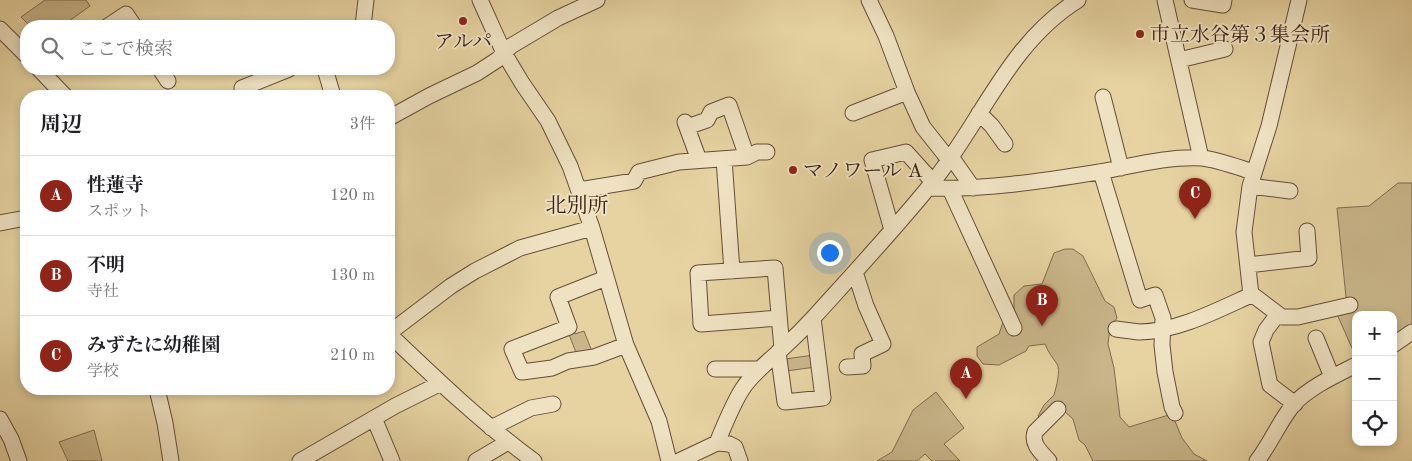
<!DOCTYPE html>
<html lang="ja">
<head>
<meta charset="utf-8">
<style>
	:root { --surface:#fff; --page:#f2f2f2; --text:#202124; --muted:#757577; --line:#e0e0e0; --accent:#8f2418 }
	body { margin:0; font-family:"Old Standard TT","Noto Serif JP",serif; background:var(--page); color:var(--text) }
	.controls { position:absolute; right:15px; bottom:15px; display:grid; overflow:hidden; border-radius:10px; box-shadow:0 2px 8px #0003 }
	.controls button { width:45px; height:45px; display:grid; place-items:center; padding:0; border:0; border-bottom:1px solid var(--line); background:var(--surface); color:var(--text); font:25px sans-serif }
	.you { position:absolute; left:829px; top:252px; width:18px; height:18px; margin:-12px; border:4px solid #fff; border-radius:50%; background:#1a73e8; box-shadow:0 0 0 8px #1a73e833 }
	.badge { display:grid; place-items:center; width:32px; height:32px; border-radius:50%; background:var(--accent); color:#fff; font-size:16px; font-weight:700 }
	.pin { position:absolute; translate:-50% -41px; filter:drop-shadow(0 1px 2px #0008) }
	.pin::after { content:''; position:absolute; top:26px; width:18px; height:15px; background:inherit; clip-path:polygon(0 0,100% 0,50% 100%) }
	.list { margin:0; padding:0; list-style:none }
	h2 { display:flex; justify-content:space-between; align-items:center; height:65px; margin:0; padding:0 20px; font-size:21px }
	h2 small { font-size:16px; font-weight:400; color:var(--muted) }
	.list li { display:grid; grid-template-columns:32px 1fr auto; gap:15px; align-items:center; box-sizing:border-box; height:80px; padding:0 20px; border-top:1px solid var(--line) }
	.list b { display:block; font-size:19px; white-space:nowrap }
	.list p { margin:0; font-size:16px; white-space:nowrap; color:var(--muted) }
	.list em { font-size:16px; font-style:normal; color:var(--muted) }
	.icon { flex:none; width:28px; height:28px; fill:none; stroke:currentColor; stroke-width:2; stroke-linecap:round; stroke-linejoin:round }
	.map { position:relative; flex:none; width:1412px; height:461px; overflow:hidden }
	.search { position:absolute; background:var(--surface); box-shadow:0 2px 8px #0003; left:20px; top:20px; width:375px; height:55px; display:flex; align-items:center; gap:12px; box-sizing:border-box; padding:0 18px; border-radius:20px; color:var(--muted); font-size:19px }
	.panel { position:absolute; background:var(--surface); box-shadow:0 2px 8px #0003; left:20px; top:90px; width:375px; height:305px; border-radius:20px }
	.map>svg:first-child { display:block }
</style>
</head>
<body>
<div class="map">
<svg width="1412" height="461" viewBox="0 0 1412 461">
	<rect width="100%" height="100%" fill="#e6d3a1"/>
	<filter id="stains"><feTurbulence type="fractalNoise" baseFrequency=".004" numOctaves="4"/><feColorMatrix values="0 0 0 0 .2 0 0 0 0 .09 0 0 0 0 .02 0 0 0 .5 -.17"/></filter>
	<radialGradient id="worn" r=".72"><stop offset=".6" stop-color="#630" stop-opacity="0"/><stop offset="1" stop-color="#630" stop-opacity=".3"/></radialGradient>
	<path fill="#c8b589" stroke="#806b4f" d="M 45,0 L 86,0 L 90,6 L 62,26 L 30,26 L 21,17 Z
		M 1398,183 L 1412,183 L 1412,325 L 1393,338 L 1393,315 L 1356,315 L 1356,357 L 1336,312 L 1347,307 L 1337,208 L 1369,206 Z
		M 1065,249 L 1073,249 L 1083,256 L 1105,301 L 1114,307 L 1117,318 L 1110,327 L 1108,344 L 1114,368 L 1120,417 L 1129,427 L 1172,414 L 1182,438 L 1194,454 L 1207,461 L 1093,461 L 1085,445 L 1079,440 L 1073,419 L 1064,411 L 1040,418 L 1038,416 L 1044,405 L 1054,395 C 1056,388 1061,370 1057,364 C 1053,358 1048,352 1045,344 L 1029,346 L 1026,351 L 999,365 L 983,364 L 977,356 L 977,347 L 999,334 L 1003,322 L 1014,313 L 1014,295 L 1024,286 L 1042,284 L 1054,253 Z
		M 573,330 L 575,334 L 584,331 L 593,354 L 577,355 L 568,332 Z
		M 814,355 L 816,367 L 786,371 L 785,359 Z
		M 936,392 L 964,428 L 944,444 L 960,461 L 932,461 L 925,454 L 917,461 L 877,461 L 892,452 L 913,410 Z
		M 94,430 L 102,461 L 68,461 L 59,442 Z"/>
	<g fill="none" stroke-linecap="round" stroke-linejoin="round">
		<g stroke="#644e38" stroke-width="17">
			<path id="minor" d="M 480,0 L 504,53 L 522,83 L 548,121 L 570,166 L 592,228 L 626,345 L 659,421 L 669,461
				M 869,0 L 886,36 L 907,92 L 923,127 L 950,161
				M 1165,0 L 1201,158
				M 1192,0 L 1223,5 L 1224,0
				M 108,26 L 126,14 L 134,26
				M 363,26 L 366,0
				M 0,29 L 26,55
				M 1179,60 L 1225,49
				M 39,69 L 65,96
				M 160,69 L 168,81
				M 325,69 L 333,96
				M 242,88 L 289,69
				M 1103,97 L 1121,168
				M 853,113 L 907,92
				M 979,113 L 992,126 L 1005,144
				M 389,118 L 429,96 L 477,73 L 497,60 L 511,46 L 558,18 L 597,0
				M 685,122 L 699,160
				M 687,127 L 707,120 L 711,112 L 729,105 L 747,157
				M 952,158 L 973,188
				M 724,159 L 732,271
				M 1101,172 L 1140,300 L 1155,295 L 1163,318 L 1162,345 L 1165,372 L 1172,407 L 1175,413
				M 1250,186 L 1290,191
				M 928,188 C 986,190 1042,181 1099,172 C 1132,166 1168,156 1202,158 C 1219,160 1237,167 1253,172
				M 950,189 L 1014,328
				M 579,190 L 634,181 L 639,172 L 679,162 L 747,157 L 757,152 L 767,152
				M 0,223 L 26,218
				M 892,230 L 872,160 L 906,152 L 933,182
				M 1248,265 L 1309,258 L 1307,231
				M 606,278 L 558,297 L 569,327 L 512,349 L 522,372 L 552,368 L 568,361 L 594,357 L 626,345
				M 1251,295 L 1244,232 L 1250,186 L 1269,126 L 1299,0
				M 1251,295 L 1253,295 L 1282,317 L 1298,317 L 1350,305
				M 1278,314 L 1266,330 L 1261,342 L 1270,385 L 1295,404
				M 779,318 L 701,324 L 698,273 L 775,268 L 782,349
				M 1116,329 C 1124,330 1132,331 1139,332 C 1176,332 1218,310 1251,295
				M 389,333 L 451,286 L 475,271 L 520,248 L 592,228
				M 389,334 C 435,378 482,423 534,461
				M 1316,338 L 1332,377
				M 1393,345 L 1412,332
				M 778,352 L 785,402 L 823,398 L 813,318
				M 847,367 L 863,366 L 862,354 L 883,344 L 866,306 L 855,272
				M 715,369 L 760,369
				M 157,389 L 165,423 L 171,461
				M 374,418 L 392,461
				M 0,419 L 11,439 L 19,461
				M 491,428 L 531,408 L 553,404
				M 717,443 L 729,444 L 735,447 L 740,461
				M 300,461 L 395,406 L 441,383
				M 476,461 L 508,442
				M 679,461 L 717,443 C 725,424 732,405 743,388 C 753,373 769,361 783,348 C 794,338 805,327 815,316 C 853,274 892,232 928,188 C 980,126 1007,44 1078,0
				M 1049,461 C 1041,452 1031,444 1035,432 L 1058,409
				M 1257,461 C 1271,443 1279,422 1293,405 C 1308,388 1336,375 1356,365"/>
		</g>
		<use href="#minor" stroke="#efe2c2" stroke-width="15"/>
	</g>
	<g fill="#8f2418" stroke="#efe2c2" stroke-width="2">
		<circle cx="463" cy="21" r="5"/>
		<circle cx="1140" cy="34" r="5"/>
		<circle cx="793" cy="170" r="5"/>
	</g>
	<g text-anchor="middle" stroke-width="4" stroke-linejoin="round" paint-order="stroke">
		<g font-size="20" fill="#382115" stroke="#efe2c2" text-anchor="start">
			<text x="1150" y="41">市立水谷第３集会所</text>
			<text x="463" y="48" text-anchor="middle">アルパ</text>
			<text x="803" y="177">マノワール A</text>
		</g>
		<g font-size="21" fill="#382115" stroke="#efe2c2">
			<text x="577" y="212">北別所</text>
		</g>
	</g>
	<rect width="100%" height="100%" filter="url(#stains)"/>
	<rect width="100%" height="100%" fill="url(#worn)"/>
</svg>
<div class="controls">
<button>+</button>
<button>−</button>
<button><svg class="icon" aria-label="locate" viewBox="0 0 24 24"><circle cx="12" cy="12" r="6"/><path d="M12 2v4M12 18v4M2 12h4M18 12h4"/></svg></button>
</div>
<div class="you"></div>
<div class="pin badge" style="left:966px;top:399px">A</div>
<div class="pin badge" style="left:1042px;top:326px">B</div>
<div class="pin badge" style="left:1195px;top:219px">C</div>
<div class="search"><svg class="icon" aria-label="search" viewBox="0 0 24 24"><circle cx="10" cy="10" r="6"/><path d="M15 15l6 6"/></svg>ここで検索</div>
<section class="panel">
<h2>周辺<small>3件</small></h2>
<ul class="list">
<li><span class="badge">A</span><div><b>性蓮寺</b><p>スポット</p></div><em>120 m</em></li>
<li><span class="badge">B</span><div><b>不明</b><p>寺社</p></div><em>130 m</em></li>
<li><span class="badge">C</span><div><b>みずたに幼稚園</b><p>学校</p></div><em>210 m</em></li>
</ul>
</section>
</div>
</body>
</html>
